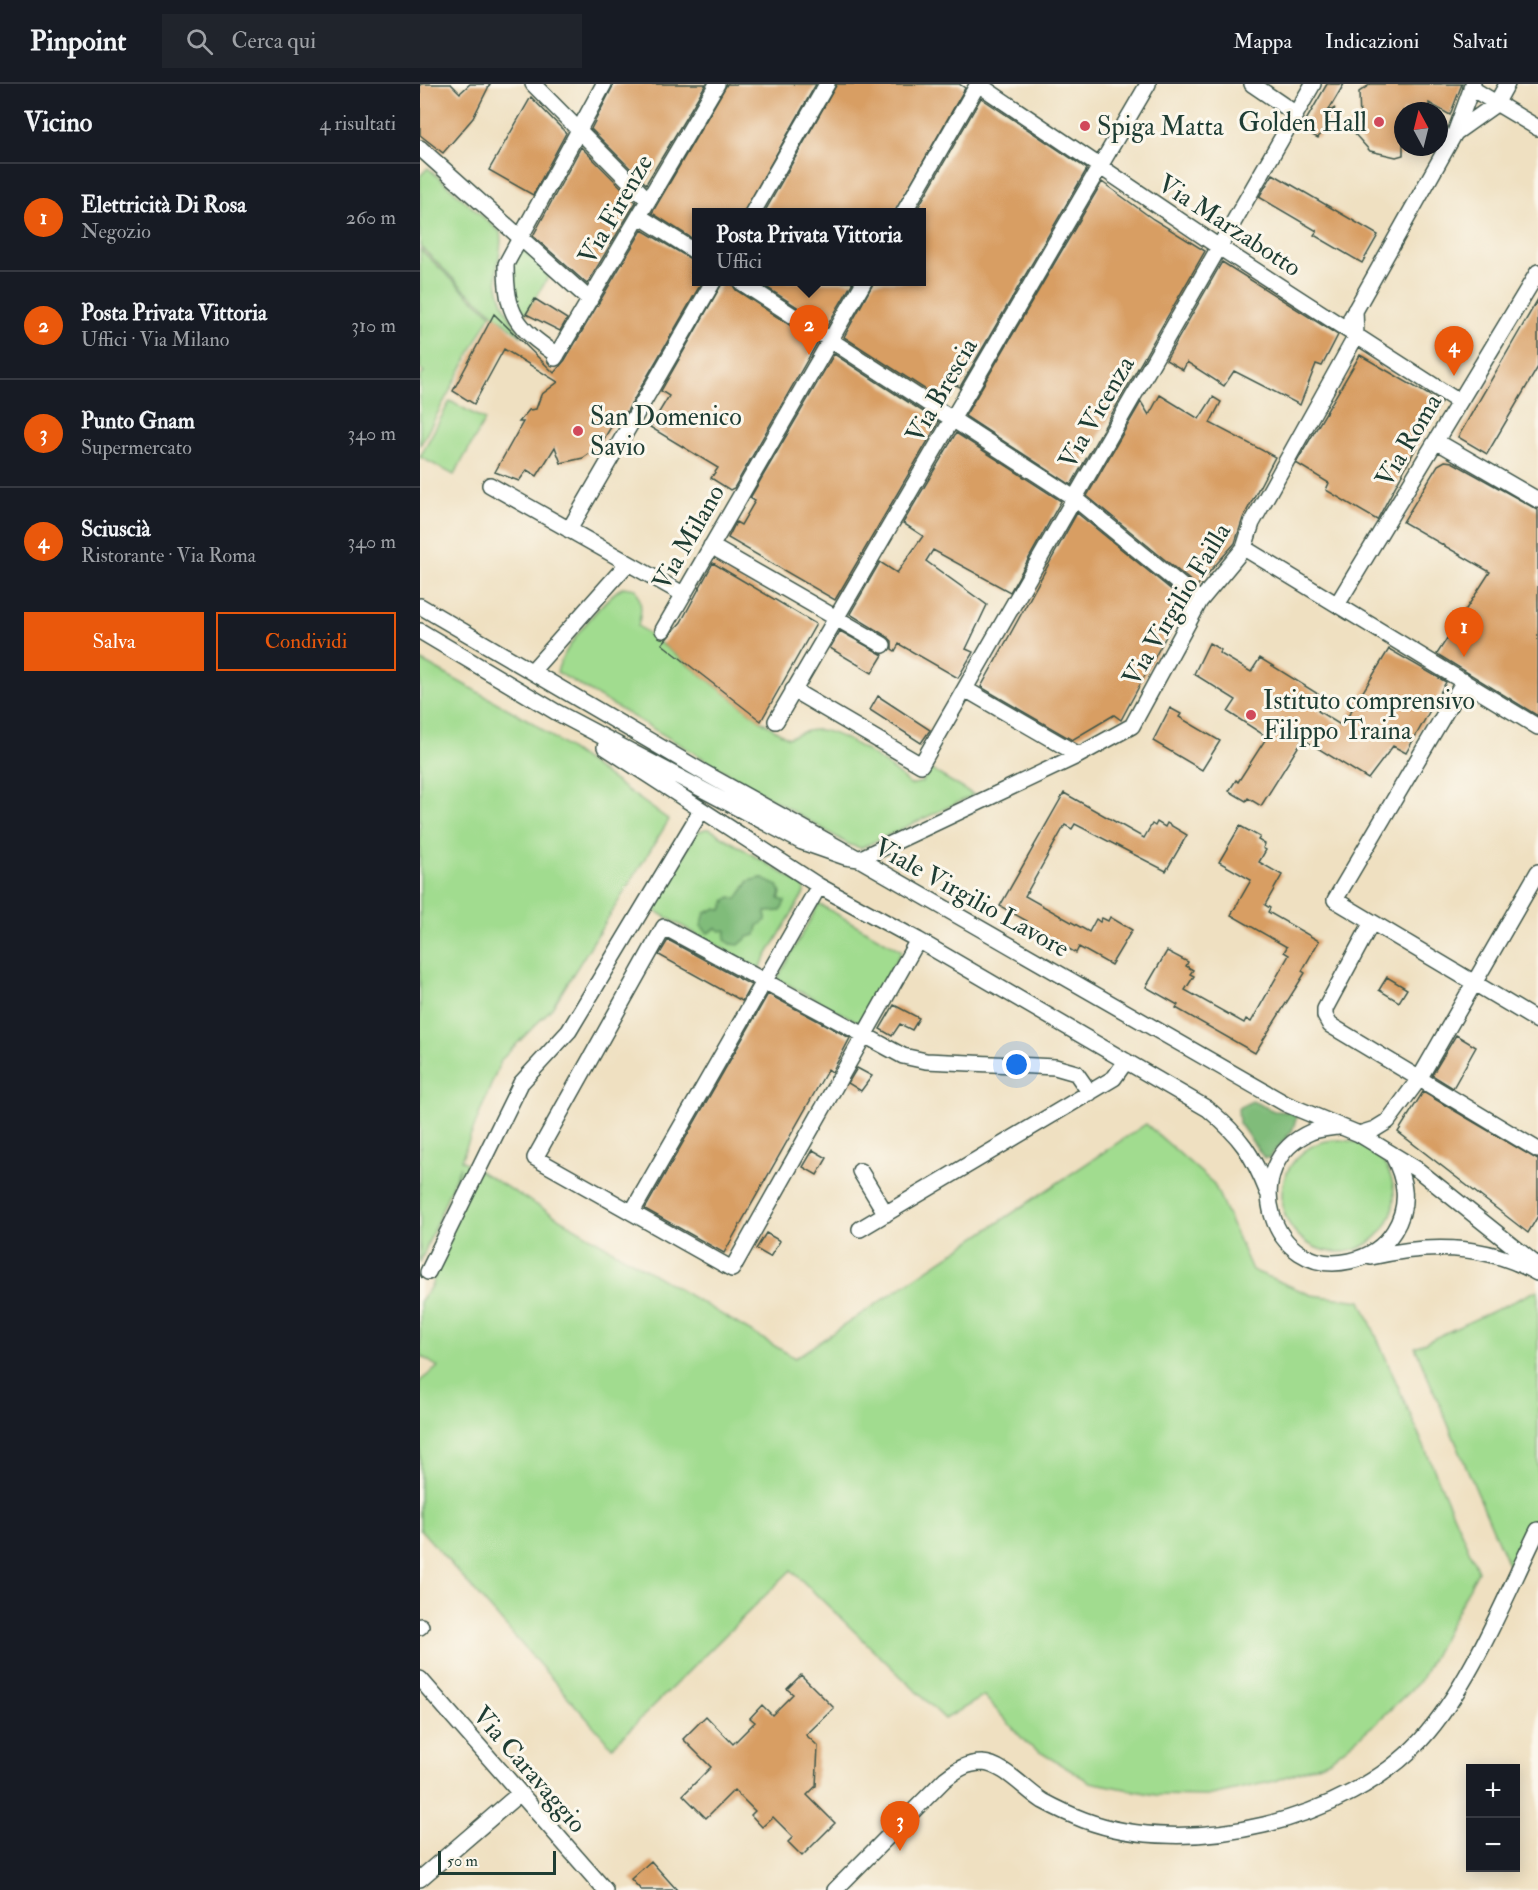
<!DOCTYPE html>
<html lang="it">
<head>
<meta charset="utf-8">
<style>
	:root { --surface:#171b24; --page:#20242c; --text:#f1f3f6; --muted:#9ea1a6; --line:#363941; --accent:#ea580c }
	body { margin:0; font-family:"IM FELL Double Pica",serif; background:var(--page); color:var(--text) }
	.controls { position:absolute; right:18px; bottom:18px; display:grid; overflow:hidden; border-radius:0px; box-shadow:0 3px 15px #0003 }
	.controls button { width:54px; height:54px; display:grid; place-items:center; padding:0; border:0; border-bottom:2px solid var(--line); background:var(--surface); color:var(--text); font:30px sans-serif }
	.compass { position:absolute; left:974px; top:18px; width:54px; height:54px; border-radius:50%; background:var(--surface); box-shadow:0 3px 15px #0003; rotate:353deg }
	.scale { position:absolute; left:18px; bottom:15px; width:118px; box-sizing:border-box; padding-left:6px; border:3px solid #1f3d34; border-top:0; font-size:16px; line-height:21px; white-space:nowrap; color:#1f3d34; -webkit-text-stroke:4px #fbf7ec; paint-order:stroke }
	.you { position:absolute; left:597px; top:981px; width:21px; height:21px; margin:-15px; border:4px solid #fff; border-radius:50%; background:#1a73e8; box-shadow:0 0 0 9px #1a73e833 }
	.badge { display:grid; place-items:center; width:39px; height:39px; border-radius:50%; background:var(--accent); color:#fff; font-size:20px; font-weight:700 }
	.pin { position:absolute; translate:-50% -50px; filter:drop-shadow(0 2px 3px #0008) }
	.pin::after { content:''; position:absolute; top:32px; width:21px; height:18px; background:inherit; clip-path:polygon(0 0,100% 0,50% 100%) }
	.popup { position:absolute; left:272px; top:124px; width:234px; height:78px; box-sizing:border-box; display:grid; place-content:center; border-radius:0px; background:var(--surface); filter:drop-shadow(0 2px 4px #0005); font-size:20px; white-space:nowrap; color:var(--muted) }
	.popup b { font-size:22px; color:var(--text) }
	.popup::after { content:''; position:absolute; left:50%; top:100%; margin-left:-12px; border:12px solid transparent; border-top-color:var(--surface) }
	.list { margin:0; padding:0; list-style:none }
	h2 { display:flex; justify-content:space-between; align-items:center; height:78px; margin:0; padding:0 24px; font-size:26px }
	h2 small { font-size:20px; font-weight:400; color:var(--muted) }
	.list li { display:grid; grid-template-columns:39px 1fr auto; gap:18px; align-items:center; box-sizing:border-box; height:108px; padding:0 24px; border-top:2px solid var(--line) }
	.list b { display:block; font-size:22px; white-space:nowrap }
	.list p { margin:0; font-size:20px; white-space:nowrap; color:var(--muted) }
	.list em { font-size:20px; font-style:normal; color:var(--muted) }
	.actions { display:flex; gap:12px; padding:18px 24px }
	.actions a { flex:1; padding:14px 0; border:2px solid var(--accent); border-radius:0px; text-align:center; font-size:21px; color:var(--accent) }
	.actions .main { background:var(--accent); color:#fff }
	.icon { flex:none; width:33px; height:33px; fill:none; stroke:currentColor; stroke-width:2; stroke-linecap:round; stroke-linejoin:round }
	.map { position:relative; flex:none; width:1118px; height:1806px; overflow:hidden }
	header { display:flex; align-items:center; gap:36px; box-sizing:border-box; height:84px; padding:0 30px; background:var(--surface); border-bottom:2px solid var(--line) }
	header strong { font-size:28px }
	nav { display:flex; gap:33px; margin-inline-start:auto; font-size:21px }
	.search { width:420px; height:54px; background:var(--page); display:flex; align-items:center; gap:15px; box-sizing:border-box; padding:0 21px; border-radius:0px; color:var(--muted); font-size:22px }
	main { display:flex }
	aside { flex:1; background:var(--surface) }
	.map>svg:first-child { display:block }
</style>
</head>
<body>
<header>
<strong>Pinpoint</strong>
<div class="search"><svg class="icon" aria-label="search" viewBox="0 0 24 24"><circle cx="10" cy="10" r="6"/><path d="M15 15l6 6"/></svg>Cerca qui</div>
<nav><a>Mappa</a><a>Indicazioni</a><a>Salvati</a></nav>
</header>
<main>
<aside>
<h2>Vicino<small>4 risultati</small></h2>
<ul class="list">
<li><span class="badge">1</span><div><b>Elettricità Di Rosa</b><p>Negozio</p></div><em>260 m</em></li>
<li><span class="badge">2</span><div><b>Posta Privata Vittoria</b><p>Uffici · Via Milano</p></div><em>310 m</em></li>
<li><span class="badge">3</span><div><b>Punto Gnam</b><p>Supermercato</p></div><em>340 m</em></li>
<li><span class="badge">4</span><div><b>Sciuscià</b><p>Ristorante · Via Roma</p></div><em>340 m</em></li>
</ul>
<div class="actions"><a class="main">Salva</a><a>Condividi</a></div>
</aside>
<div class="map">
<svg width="1118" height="1806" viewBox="0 0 1118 1806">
	<rect width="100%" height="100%" fill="#fbf7ec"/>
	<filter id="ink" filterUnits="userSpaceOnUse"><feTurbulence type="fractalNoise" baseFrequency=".0167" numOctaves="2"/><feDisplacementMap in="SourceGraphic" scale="12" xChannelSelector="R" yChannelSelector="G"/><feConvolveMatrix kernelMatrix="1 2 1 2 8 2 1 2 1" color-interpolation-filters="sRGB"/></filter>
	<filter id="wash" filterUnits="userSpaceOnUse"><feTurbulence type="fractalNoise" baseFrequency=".008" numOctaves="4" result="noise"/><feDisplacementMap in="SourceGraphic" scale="24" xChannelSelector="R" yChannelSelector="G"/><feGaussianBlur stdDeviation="1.35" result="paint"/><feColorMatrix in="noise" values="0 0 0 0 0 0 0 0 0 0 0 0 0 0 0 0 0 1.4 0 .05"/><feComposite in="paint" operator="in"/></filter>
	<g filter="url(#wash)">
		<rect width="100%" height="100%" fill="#efe0c1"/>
		<path fill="#a1dc8f" stroke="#608c62" stroke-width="1.5" d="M 8,84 L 80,148 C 83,163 78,173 77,187 C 76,212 89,233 102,253 L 45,206 L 0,162 L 0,92 Z
			M 0,165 L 49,212 L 71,230 L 0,362 L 0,294 L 4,288 L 0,284 Z
			M 99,165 C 112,167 119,183 129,192 L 106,230 L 94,217 L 93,171 Z
			M 30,317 L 65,336 L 34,391 L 0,373 Z
			M 203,503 L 216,505 C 222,519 222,527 218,542 L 341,637 L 368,654 C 377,650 385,646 395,646 C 421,645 472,683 490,701 L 502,698 L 510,685 L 554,711 L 441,764 L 430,761 L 137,588 C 143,564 183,515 203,503 Z
			M 0,576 L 110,637 L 249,736 L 132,924 L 81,976 L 41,1076 L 375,1274 L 726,1040 L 794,1100 L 832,1186 L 891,1211 L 941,1217 L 1058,1487 L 1000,1597 L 956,1639 L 910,1676 L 855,1697 L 787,1712 L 736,1711 L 670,1698 L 608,1661 L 564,1612 L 525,1635 L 371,1486 L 192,1663 L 0,1445 L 0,1297 L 18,1283 L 0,1271 L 0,1218 L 12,1201 L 40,1082 L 0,1179 Z
			M 285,745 L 290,745 L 384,802 L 384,809 L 339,885 L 233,826 L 277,748 Z
			M 399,820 L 482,867 L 440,939 L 357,895 Z
			M862 1112a56 56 0 1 1 112 0a56 56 0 1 1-112 0Z
			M 1118,1206 L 1118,1430 L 1090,1485 L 995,1263 Z"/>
		<path fill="#80bc7a" stroke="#507c57" stroke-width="1.5" d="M 341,794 L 358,802 L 361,809 L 359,815 L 365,817 L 361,827 L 346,828 L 346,836 L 338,842 L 336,851 L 328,853 L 319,861 L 311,860 L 305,856 L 306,846 L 301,847 L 296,844 L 288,849 L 281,842 L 285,829 L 297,824 L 302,826 L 306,816 L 311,813 L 317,815 L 329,797 Z
			M 832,1017 L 854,1027 L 873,1028 L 877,1033 L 872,1047 L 849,1074 L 844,1074 L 819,1039 L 818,1024 Z"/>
		<g id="blocks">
			<path fill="#d89e64" d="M 0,0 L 31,0 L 40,9 L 50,0 L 70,0 L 53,34 L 23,69 L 0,51 Z
				M 194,0 L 286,0 L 226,100 L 171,45 Z
				M 307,0 L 396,0 L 323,129 L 276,129 L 276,157 L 232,129 Z
				M 417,0 L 539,0 L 545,4 L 474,129 L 344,129 Z
				M 907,0 L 924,0 L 907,29 L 915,24 L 898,54 L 881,45 Z
				M 951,0 L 1042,0 L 1030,31 L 1009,19 L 1009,27 L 983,27 L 983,71 L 976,73 L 950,67 L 932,47 L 930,39 L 940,37 L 939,8 Z
				M 111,13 L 146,49 L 113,111 L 69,86 Z
				M 561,14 L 667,85 L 540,303 L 534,300 L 523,317 L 424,253 L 454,198 L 501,198 L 501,129 L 495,129 Z
				M 161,63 L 216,118 L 167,200 L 113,152 Z
				M 853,90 L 958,151 L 942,179 L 894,151 L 897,147 L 839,113 Z
				M 682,98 L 733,135 L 785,167 L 651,401 L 545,332 Z
				M 222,146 L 276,178 L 276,198 L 282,198 L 202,336 L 197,333 L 179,363 L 163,374 L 141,379 L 135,363 L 117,392 L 107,386 L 99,397 L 75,388 L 103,338 L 99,338 L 109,326 L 116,325 L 121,311 L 138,298 L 84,265 L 54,320 L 33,307 L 74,230 L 134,289 L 145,276 Z
				M 802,178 L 918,251 L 902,282 L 896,280 L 880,321 L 814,287 L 804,302 L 767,278 L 763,286 L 746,276 Z
				M 303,198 L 311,198 L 316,206 L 397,259 L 314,404 L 310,406 L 291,394 L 298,384 L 230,343 L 249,312 L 241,307 Z
				M 338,198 L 433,198 L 407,242 Z
				M 115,215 L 147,235 L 140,247 L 106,230 Z
				M 1118,215 L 1118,283 L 1067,370 L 1038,353 Z
				M 414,270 L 519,338 L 415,516 L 308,454 L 316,438 L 321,441 L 335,417 L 330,414 Z
				M 940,271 L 1021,318 L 957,436 L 906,406 L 909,399 L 876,379 Z
				M 740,311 L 779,335 L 793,313 L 801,318 L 790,339 L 855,373 L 823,434 L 815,459 L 777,502 L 667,412 L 721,318 L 729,331 Z
				M 536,349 L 641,417 L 590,508 L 513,466 L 506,477 L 567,521 L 546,565 L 553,568 L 538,594 L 479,560 L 475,567 L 472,565 L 472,557 L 468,553 L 430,530 L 460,478 L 477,489 L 503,452 L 483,439 Z
				M 1025,377 L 1032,378 L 1118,426 L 1118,632 L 1017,570 L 1070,488 L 983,438 L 1018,381 Z
				M 657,429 L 765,517 L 701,636 L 694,631 L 652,656 L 561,603 Z
				M 293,479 L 396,540 L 341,637 L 242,560 L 261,538 Z
				M 420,547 L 463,571 L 452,589 L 410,564 Z
				M 789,559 L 801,566 L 799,569 L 831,588 L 840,574 L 906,615 L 898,627 L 922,642 L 969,565 L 1026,598 L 986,669 L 973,662 L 948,695 L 883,655 L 841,722 L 828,714 L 826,717 L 809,707 L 816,696 L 818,698 L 847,653 L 808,628 L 816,616 L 774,590 Z
				M 458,612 L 510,646 L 501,659 L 450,626 Z
				M 750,624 L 761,630 L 759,633 L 800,657 L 782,686 L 733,657 Z
				M 644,709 L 724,754 L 732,740 L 735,742 L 737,738 L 745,743 L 747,739 L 767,751 L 746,787 L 655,740 L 652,745 L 645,741 L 605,812 L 669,848 L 676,835 L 680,838 L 682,834 L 688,837 L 690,833 L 712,846 L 691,881 L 659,863 L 656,869 L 605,840 L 607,837 L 580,822 Z
				M 820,742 L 840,753 L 838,756 L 845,760 L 843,764 L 846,766 L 839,778 L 862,791 L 845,821 L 850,824 L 848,828 L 899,857 L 882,887 L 885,889 L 835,969 L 756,924 L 758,921 L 726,903 L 747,867 L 768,878 L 766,882 L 773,886 L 770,890 L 774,892 L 765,906 L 824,939 L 826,935 L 831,938 L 869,871 L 864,868 L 867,863 L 811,831 L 831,796 L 799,778 Z
				M 248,856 L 331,901 L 322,917 L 239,871 Z
				M 967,893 L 987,905 L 979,918 L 959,906 Z
				M 348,910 L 430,954 L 412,988 L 408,985 L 304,1169 L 225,1125 Z
				M 474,921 L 499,934 L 492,946 L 480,940 L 472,952 L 460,945 Z
				M 1036,951 L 1056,963 L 1033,1004 L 1012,991 Z
				M 437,984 L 452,992 L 441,1007 L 428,999 Z
				M 1003,1008 L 1118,1076 L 1118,1132 L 1108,1149 L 978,1048 Z
				M 393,1066 L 407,1074 L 397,1091 L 383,1083 Z
				M 346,1149 L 360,1157 L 350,1173 L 336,1165 Z
				M 381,1591 L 414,1624 L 386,1651 L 398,1662 L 396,1702 L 387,1711 L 415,1739 L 382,1772 L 368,1758 L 373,1753 L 353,1733 L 342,1743 L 331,1731 L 335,1727 L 314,1706 L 286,1734 L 263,1711 L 291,1683 L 263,1655 L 286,1632 L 313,1660 L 335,1638 L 330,1634 L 342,1621 L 352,1631 L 373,1610 L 367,1605 Z
				M 231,1777 L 257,1806 L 221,1806 L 211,1795 Z"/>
		</g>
	</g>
	<g filter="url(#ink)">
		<use href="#blocks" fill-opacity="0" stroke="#3e5549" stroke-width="1.5"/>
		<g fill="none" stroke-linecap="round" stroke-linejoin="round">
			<g stroke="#3e5549" stroke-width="18">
				<path id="minor" d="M 113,0 L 228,116
					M 558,0 L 799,163 L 1039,318
					M 832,0 L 876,30
					M 1051,4 L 1118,44
					M 1035,49 L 1076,20 L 1087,0
					M 0,64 L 170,216
					M 333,128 L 407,0
					M 484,128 L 558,0
					M 219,132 L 276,168
					M 321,198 L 654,414 L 780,517
					M 931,234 L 1035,49 L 1053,0
					M 137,271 C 96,243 86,231 86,180 L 184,0
					M 135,274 L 297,0
					M 1016,357 L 1118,416
					M 70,401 L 263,510
					M 149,446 L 293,198
					M 291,462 L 463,561
					M 824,464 L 1118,643
					M 918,519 L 1118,188
					M 0,522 L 283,688 L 439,775 L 659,671 L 712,642 L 780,517 L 824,464 L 832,439 L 936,252 L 935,226
					M 243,546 L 444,198
					M 0,547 L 136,628 L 382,758 L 425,773 L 439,775 L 866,1020 L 939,1050 L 998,1086 L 1118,1182
					M 112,587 L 208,479
					M 1044,597 L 915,816 L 1118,937
					M 545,605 L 659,671
					M 373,606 L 501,681 L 893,0
					M 356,637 L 728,0
					M 185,663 L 399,802 L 498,856 L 788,1025 C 821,1053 832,1069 848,1109
					M 952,838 L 905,925 L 905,932 L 910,941 L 1118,1066
					M 498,856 L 312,1185 L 115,1074 L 244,843 L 483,972 L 506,977 L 635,983 L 656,989 L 670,1009
					M 918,1043 C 910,1044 899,1045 891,1048 C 816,1080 850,1195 930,1177 C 948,1173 964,1163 974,1147 C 990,1121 986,1096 972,1070
					M 939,1050 L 955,1045 L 968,1037 L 999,995 L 1118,788
					M 440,1087 L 466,1130
					M 212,1128 L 399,802
					M 440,1145 L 694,994 L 706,977
					M 951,1173 C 1007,1160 1066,1159 1117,1189
					M 8,1188 L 101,999 L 149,947 L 281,727
					M 0,1543 L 1,1542
					M 0,1595 L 185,1806
					M 0,1795 L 100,1709
					M 415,1806 L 525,1695 C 537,1686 546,1679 562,1679 C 584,1680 605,1706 623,1717 C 636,1724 651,1731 664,1736 C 768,1775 927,1737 1001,1656 C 1051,1601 1085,1513 1118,1446"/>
			</g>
			<use href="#minor" stroke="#fff" stroke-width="15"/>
		</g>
	</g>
	<g fill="#d1495b" stroke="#fbf7ec" stroke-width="2">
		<circle cx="959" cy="38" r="6"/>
		<circle cx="665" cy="42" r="6"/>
		<circle cx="158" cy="347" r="6"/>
		<circle cx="831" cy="631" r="6"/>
	</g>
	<g text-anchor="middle" stroke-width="6" stroke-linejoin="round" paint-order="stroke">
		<g font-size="26" fill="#1f3d34" stroke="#fbf7ec" text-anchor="start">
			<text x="947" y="47" text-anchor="end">Golden Hall</text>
			<text x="677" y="51">Spiga Matta</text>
			<text x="170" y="341">San Domenico<tspan x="170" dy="30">Savio</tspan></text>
			<text x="843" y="625">Istituto comprensivo<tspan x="843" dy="30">Filippo Traina</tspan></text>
		</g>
		<g font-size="26" fill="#1f3d34" stroke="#fbf7ec">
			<text transform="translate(195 125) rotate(-60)" y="9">Via Firenze</text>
			<text transform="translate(810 141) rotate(33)" y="9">Via Marzabotto</text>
			<text transform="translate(521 306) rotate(-60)" y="9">Via Brescia</text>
			<text transform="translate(676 328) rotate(-60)" y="9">Via Vicenza</text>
			<text transform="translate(988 356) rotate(-59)" y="9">Via Roma</text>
			<text transform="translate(268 453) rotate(-60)" y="9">Via Milano</text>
			<text transform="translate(756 520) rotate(-59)" y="9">Via Virgilio Failla</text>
			<text transform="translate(552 813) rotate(29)" y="9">Viale Virgilio Lavore</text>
			<text transform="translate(110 1685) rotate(49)" y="9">Via Caravaggio</text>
		</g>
	</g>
</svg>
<div class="controls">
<button>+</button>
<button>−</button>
</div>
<svg class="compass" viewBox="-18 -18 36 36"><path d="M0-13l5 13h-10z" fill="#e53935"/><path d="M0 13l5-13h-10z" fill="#9ea1a6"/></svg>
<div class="scale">50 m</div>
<div class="you"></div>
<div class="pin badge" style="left:1044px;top:573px">1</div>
<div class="pin badge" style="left:389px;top:271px">2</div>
<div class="popup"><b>Posta Privata Vittoria</b>Uffici</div>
<div class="pin badge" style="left:480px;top:1767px">3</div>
<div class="pin badge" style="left:1034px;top:292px">4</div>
</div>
</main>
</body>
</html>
